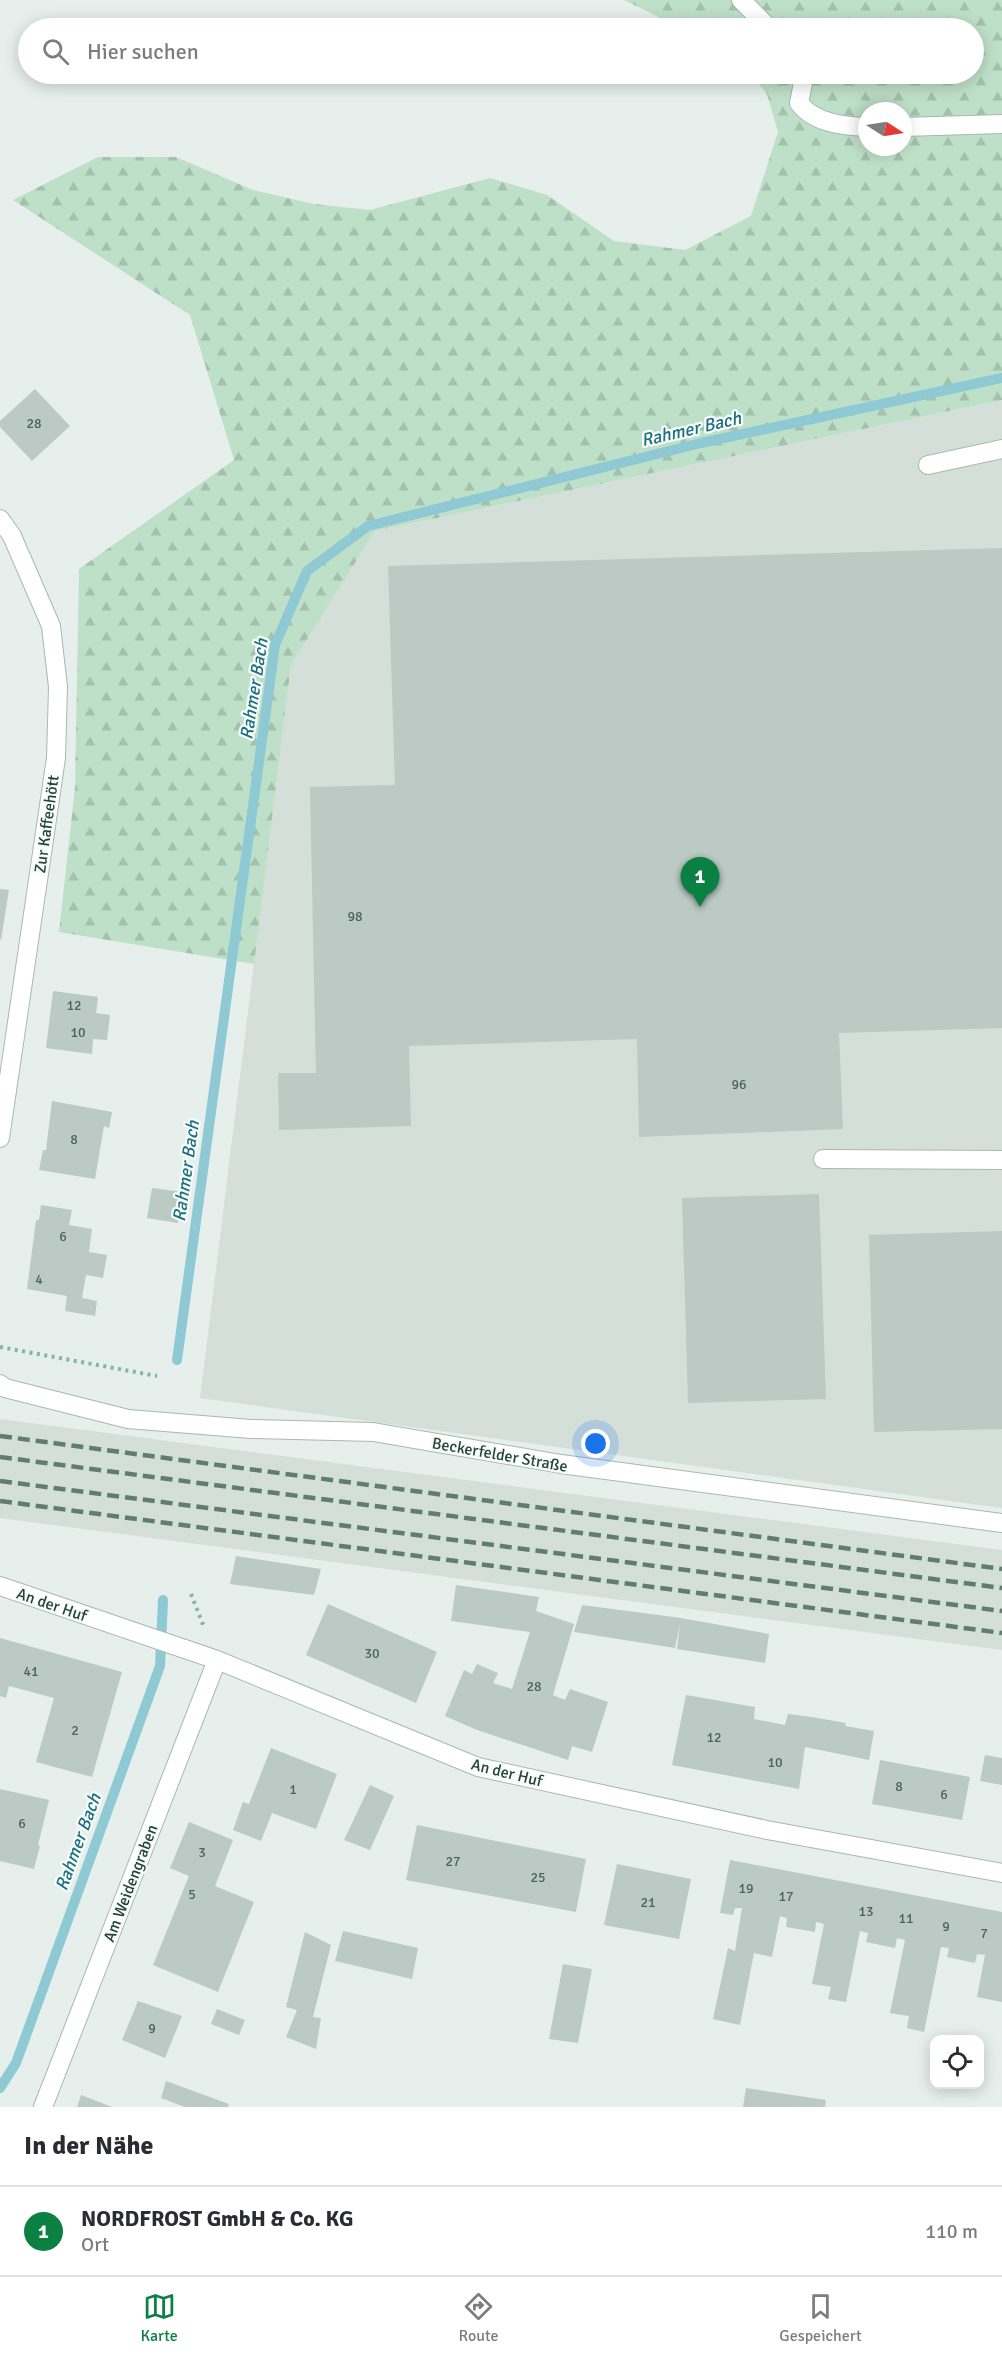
<!DOCTYPE html>
<html lang="de">
<head>
<meta charset="utf-8">
<style>
	:root { --surface:#fff; --page:#f7f7f7; --text:#2b2b33; --muted:#7c7c81; --line:#e1e1e2; --accent:#0b8043 }
	body { margin:0; font-family:Signika,sans-serif; background:var(--page); color:var(--text) }
	.controls { position:absolute; right:18px; bottom:18px; display:grid; overflow:hidden; border-radius:12px; box-shadow:0 3px 15px #0003 }
	.controls button { width:54px; height:54px; display:grid; place-items:center; padding:0; border:0; border-bottom:2px solid var(--line); background:var(--surface); color:var(--text); font:30px sans-serif }
	.compass { position:absolute; left:858px; top:102px; width:54px; height:54px; border-radius:50%; background:var(--surface); box-shadow:0 3px 15px #0003; rotate:102deg }
	.you { position:absolute; left:596px; top:1444px; width:21px; height:21px; margin:-15px; border:4px solid #fff; border-radius:50%; background:#1a73e8; box-shadow:0 0 0 9px #1a73e833 }
	.badge { display:grid; place-items:center; width:39px; height:39px; border-radius:50%; background:var(--accent); color:#fff; font-size:20px; font-weight:700 }
	.pin { position:absolute; translate:-50% -50px; filter:drop-shadow(0 2px 3px #0008) }
	.pin::after { content:''; position:absolute; top:32px; width:21px; height:18px; background:inherit; clip-path:polygon(0 0,100% 0,50% 100%) }
	.list { margin:0; padding:0; list-style:none }
	h2 { display:flex; justify-content:space-between; align-items:center; height:78px; margin:0; padding:0 24px; font-size:26px }
	h2 small { font-size:20px; font-weight:400; color:var(--muted) }
	.list li { display:grid; grid-template-columns:39px 1fr auto; gap:18px; align-items:center; box-sizing:border-box; height:90px; padding:0 24px; border-top:2px solid var(--line) }
	.list b { display:block; font-size:22px; white-space:nowrap }
	.list p { margin:0; font-size:20px; white-space:nowrap; color:var(--muted) }
	.list em { font-size:20px; font-style:normal; color:var(--muted) }
	.icon { flex:none; width:33px; height:33px; fill:none; stroke:currentColor; stroke-width:2; stroke-linecap:round; stroke-linejoin:round }
	.map { position:relative; flex:none; width:1002px; height:2107px; overflow:hidden }
	.search { position:absolute; background:var(--surface); box-shadow:0 3px 15px #0003; left:18px; right:18px; top:18px; height:66px; display:flex; align-items:center; gap:15px; box-sizing:border-box; padding:0 21px; border-radius:33px; color:var(--muted); font-size:22px }
	.sheet { height:168px; background:var(--surface) }
	nav { display:flex; justify-content:space-around; align-items:center; box-sizing:border-box; height:84px; border-top:2px solid var(--line); background:var(--surface); font-size:16px; color:var(--muted) }
	nav a { display:grid; justify-items:center; gap:3px }
	nav .on { color:var(--accent) }
	.map>svg:first-child { display:block }
</style>
</head>
<body>
<div class="map">
<svg width="1002" height="2107" viewBox="0 0 1002 2107">
	<defs>
		<pattern id="forest-firs" width="22" height="20" patternUnits="userSpaceOnUse" patternTransform="scale(1.5)"><rect width="22" height="20" fill="#bfe0c8"/><path d="M5 1l3.5 6h-7zM16 11l3.5 6h-7z" fill="#a4c1ad"/></pattern>
	</defs>
	<rect width="100%" height="100%" fill="#e6efeb"/>
	<path fill="#d4dfda" d="M 1002,400 L 1002,1508 L 200,1398 L 291,665 L 375,531 Z
		M 0,1419 L 1002,1550 L 1002,1650 L 0,1518 Z"/>
	<path fill="url(#forest-firs)" fill-rule="evenodd" d="M 624,0 L 1002,0 L 1002,400 L 375,531 L 291,665 L 254,964 L 59,932 L 75,788 L 79,569 L 234,460 L 190,315 L 13,200 L 98,157 L 176,157 L 253,190 L 314,204 L 370,210 L 490,178 L 547,195 L 614,241 L 685,250 L 751,216 L 778,132 L 767,94 L 751,74 L 974,74 L 974,28 L 681,28 ZM 867,111 L 903,111 L 903,147 L 867,147 Z"/>
	<g fill="none" stroke-linecap="round" stroke-linejoin="round">
		<path stroke="#8ec9d4" stroke-width="10" d="M 177,1360 L 275,645 L 307,571 L 368,526 L 701,443 L 1002,378
			M 0,2088 L 16,2063 L 160,1666 L 163,1600"/>
	</g>
	<path fill="#bbcac4" d="M 35,389 L 70,426 L 32,461 L 0,427 L 0,421 Z
		M 1002,548 L 1002,1028 L 839,1033 L 843,1129 L 639,1137 L 637,1039 L 409,1046 L 411,1126 L 279,1130 L 278,1073 L 316,1073 L 310,787 L 395,785 L 388,566 Z
		M 0,889 L 9,890 L 1,940 L 0,939 Z
		M 53,991 L 98,997 L 96,1013 L 110,1015 L 107,1040 L 93,1039 L 92,1054 L 46,1048 Z
		M 52,1101 L 112,1112 L 109,1128 L 104,1126 L 95,1179 L 39,1170 L 43,1150 L 46,1150 Z
		M 152,1188 L 183,1192 L 178,1223 L 147,1218 Z
		M 819,1194 L 826,1399 L 688,1403 L 682,1198 Z
		M 41,1205 L 72,1210 L 69,1225 L 92,1229 L 89,1252 L 107,1255 L 103,1278 L 86,1275 L 82,1298 L 97,1301 L 95,1316 L 65,1311 L 67,1296 L 27,1289 L 36,1220 L 39,1220 Z
		M 1002,1231 L 1002,1429 L 874,1432 L 869,1235 Z
		M 236,1556 L 321,1569 L 314,1595 L 230,1584 Z
		M 456,1585 L 539,1597 L 536,1611 L 574,1624 L 553,1695 L 565,1700 L 570,1689 L 608,1702 L 592,1752 L 572,1746 L 568,1760 L 477,1730 L 445,1716 L 464,1670 L 472,1674 L 477,1664 L 498,1673 L 493,1683 L 512,1689 L 530,1632 L 451,1621 Z
		M 328,1604 L 437,1652 L 416,1703 L 306,1655 Z
		M 582,1605 L 681,1618 L 769,1634 L 765,1663 L 677,1649 L 680,1624 L 675,1648 L 574,1632 Z
		M 0,1638 L 122,1672 L 92,1777 L 36,1762 L 54,1698 L 9,1686 L 6,1698 L 0,1696 Z
		M 686,1695 L 755,1707 L 754,1719 L 785,1725 L 788,1714 L 812,1717 L 846,1723 L 845,1726 L 874,1731 L 869,1760 L 805,1747 L 799,1789 L 672,1765 Z
		M 271,1748 L 337,1774 L 316,1829 L 272,1813 L 261,1841 L 233,1830 L 243,1802 L 249,1804 Z
		M 985,1755 L 1002,1758 L 1002,1785 L 980,1781 Z
		M 880,1760 L 970,1777 L 962,1820 L 872,1804 Z
		M 370,1785 L 394,1796 L 370,1850 L 344,1840 Z
		M 0,1789 L 49,1800 L 38,1845 L 40,1846 L 34,1869 L 0,1861 Z
		M 189,1822 L 233,1840 L 215,1886 L 254,1902 L 218,1992 L 153,1965 L 189,1876 L 170,1868 Z
		M 417,1825 L 586,1859 L 576,1912 L 406,1880 Z
		M 730,1860 L 1002,1912 L 1002,2002 L 977,1997 L 985,1955 L 977,1954 L 975,1963 L 947,1957 L 949,1948 L 941,1947 L 924,2032 L 907,2028 L 909,2016 L 890,2013 L 905,1940 L 897,1938 L 895,1948 L 866,1942 L 868,1933 L 860,1931 L 846,2002 L 828,1999 L 831,1987 L 812,1984 L 824,1924 L 816,1922 L 815,1932 L 786,1927 L 787,1918 L 780,1916 L 772,1957 L 754,1953 L 740,2025 L 713,2019 L 728,1948 L 735,1951 L 742,1908 L 735,1908 L 733,1915 L 720,1913 Z
		M 617,1864 L 691,1879 L 679,1939 L 604,1925 Z
		M 343,1931 L 418,1948 L 412,1979 L 335,1961 Z
		M 305,1932 L 331,1945 L 313,2017 L 321,2018 L 316,2049 L 286,2037 L 297,2010 L 286,2007 Z
		M 563,1964 L 592,1969 L 578,2043 L 549,2039 Z
		M 138,2001 L 182,2016 L 165,2058 L 122,2040 Z
		M 217,2009 L 245,2020 L 239,2035 L 211,2024 Z
		M 166,2081 L 229,2104 L 228,2107 L 185,2107 L 161,2098 Z
		M 746,2088 L 826,2100 L 825,2107 L 743,2107 Z
		M 81,2095 L 112,2107 L 77,2107 Z"/>
	<g fill="none" stroke-linecap="round" stroke-linejoin="round">
		<g stroke="#a8b8b2" stroke-width="20">
			<path id="minor" d="M 741,0 L 769,28
				M 802,74 L 804,78 L 799,103 C 814,123 843,126 867,127
				M 903,127 L 1002,124
				M 928,465 L 1002,449
				M 0,519 L 12,536 L 51,626 L 58,687 L 56,758 L 0,1138
				M 823,1159 L 1002,1160
				M 0,1384 L 5,1388 L 128,1419 L 251,1429 L 373,1432 L 561,1464 L 1002,1523
				M 0,1586 L 217,1660 L 478,1767 L 767,1830 L 1002,1873
				M 43,2107 L 217,1660"/>
		</g>
		<path stroke="#86b3a5" stroke-width="4" stroke-dasharray="3 4.5" stroke-linecap="butt" d="M 0,1347 L 157,1376
			M 191,1594 L 204,1627"/>
		<use href="#minor" stroke="#fff" stroke-width="18"/>
		<path stroke="#5f7d75" stroke-width="4.5" stroke-dasharray="12 6" stroke-linecap="butt" d="M 0,1436 L 1002,1569
			M 0,1457 L 1002,1588
			M 0,1481 L 1002,1611
			M 0,1501 L 1002,1633"/>
	</g>
	<g text-anchor="middle" stroke-width="4.5" stroke-linejoin="round" paint-order="stroke">
		<g font-size="14" fill="#4a645c">
			<text x="34" y="428">28</text>
			<text x="355" y="921">98</text>
			<text x="74" y="1010">12</text>
			<text x="78" y="1037">10</text>
			<text x="739" y="1089">96</text>
			<text x="74" y="1144">8</text>
			<text x="63" y="1241">6</text>
			<text x="39" y="1284">4</text>
			<text x="372" y="1658">30</text>
			<text x="31" y="1676">41</text>
			<text x="534" y="1691">28</text>
			<text x="75" y="1735">2</text>
			<text x="714" y="1742">12</text>
			<text x="775" y="1767">10</text>
			<text x="899" y="1791">8</text>
			<text x="293" y="1794">1</text>
			<text x="944" y="1799">6</text>
			<text x="22" y="1828">6</text>
			<text x="202" y="1857">3</text>
			<text x="453" y="1866">27</text>
			<text x="538" y="1882">25</text>
			<text x="746" y="1893">19</text>
			<text x="192" y="1899">5</text>
			<text x="786" y="1901">17</text>
			<text x="648" y="1907">21</text>
			<text x="866" y="1916">13</text>
			<text x="906" y="1923">11</text>
			<text x="946" y="1931">9</text>
			<text x="984" y="1938">7</text>
			<text x="152" y="2033">9</text>
		</g>
		<g font-size="16" fill="#24423a" stroke="#f7fbf9">
			<text transform="translate(46 824) rotate(-82)" y="6">Zur Kaffeehött</text>
			<text transform="translate(500 1454) rotate(10)" y="6">Beckerfelder Straße</text>
			<text transform="translate(52 1604) rotate(19)" y="6">An der Huf</text>
			<text transform="translate(507 1772) rotate(14)" y="6">An der Huf</text>
			<text transform="translate(130 1883) rotate(-69)" y="6">Am Weidengraben</text>
		</g>
		<g font-size="18" font-style="italic" fill="#1c6f80" stroke="#f7fbf9">
			<text transform="translate(691 429) rotate(-13)" y="6">Rahmer Bach</text>
			<text transform="translate(254 689) rotate(-81)" y="6">Rahmer Bach</text>
			<text transform="translate(186 1171) rotate(-82)" y="6">Rahmer Bach</text>
			<text transform="translate(78 1842) rotate(-70)" y="6">Rahmer Bach</text>
		</g>
	</g>
</svg>
<div class="controls">
<button><svg class="icon" aria-label="locate" viewBox="0 0 24 24"><circle cx="12" cy="12" r="6"/><path d="M12 2v4M12 18v4M2 12h4M18 12h4"/></svg></button>
</div>
<svg class="compass" viewBox="-18 -18 36 36"><path d="M0-13l5 13h-10z" fill="#e53935"/><path d="M0 13l5-13h-10z" fill="#7c7c81"/></svg>
<div class="you"></div>
<div class="pin badge" style="left:700px;top:907px">1</div>
<div class="search"><svg class="icon" aria-label="search" viewBox="0 0 24 24"><circle cx="10" cy="10" r="6"/><path d="M15 15l6 6"/></svg>Hier suchen</div>
</div>
<section class="sheet">
<h2>In der Nähe<small></small></h2>
<ul class="list">
<li><span class="badge">1</span><div><b>NORDFROST GmbH &amp; Co. KG</b><p>Ort</p></div><em>110 m</em></li>
</ul>
</section>
<nav>
<a class="on"><svg class="icon" aria-label="map" viewBox="0 0 24 24"><path d="M3 6l6-2 6 2 6-2v14l-6 2-6-2-6 2zM9 4v14M15 6v14"/></svg>Karte</a>
<a><svg class="icon" aria-label="directions" viewBox="0 0 24 24"><path d="M12 3l9 9-9 9-9-9zM9 14v-3h6M13 9l2 2-2 2"/></svg>Route</a>
<a><svg class="icon" aria-label="saved" viewBox="0 0 24 24"><path d="M7 4h10v16l-5-4-5 4z"/></svg>Gespeichert</a>
</nav>
</body>
</html>
